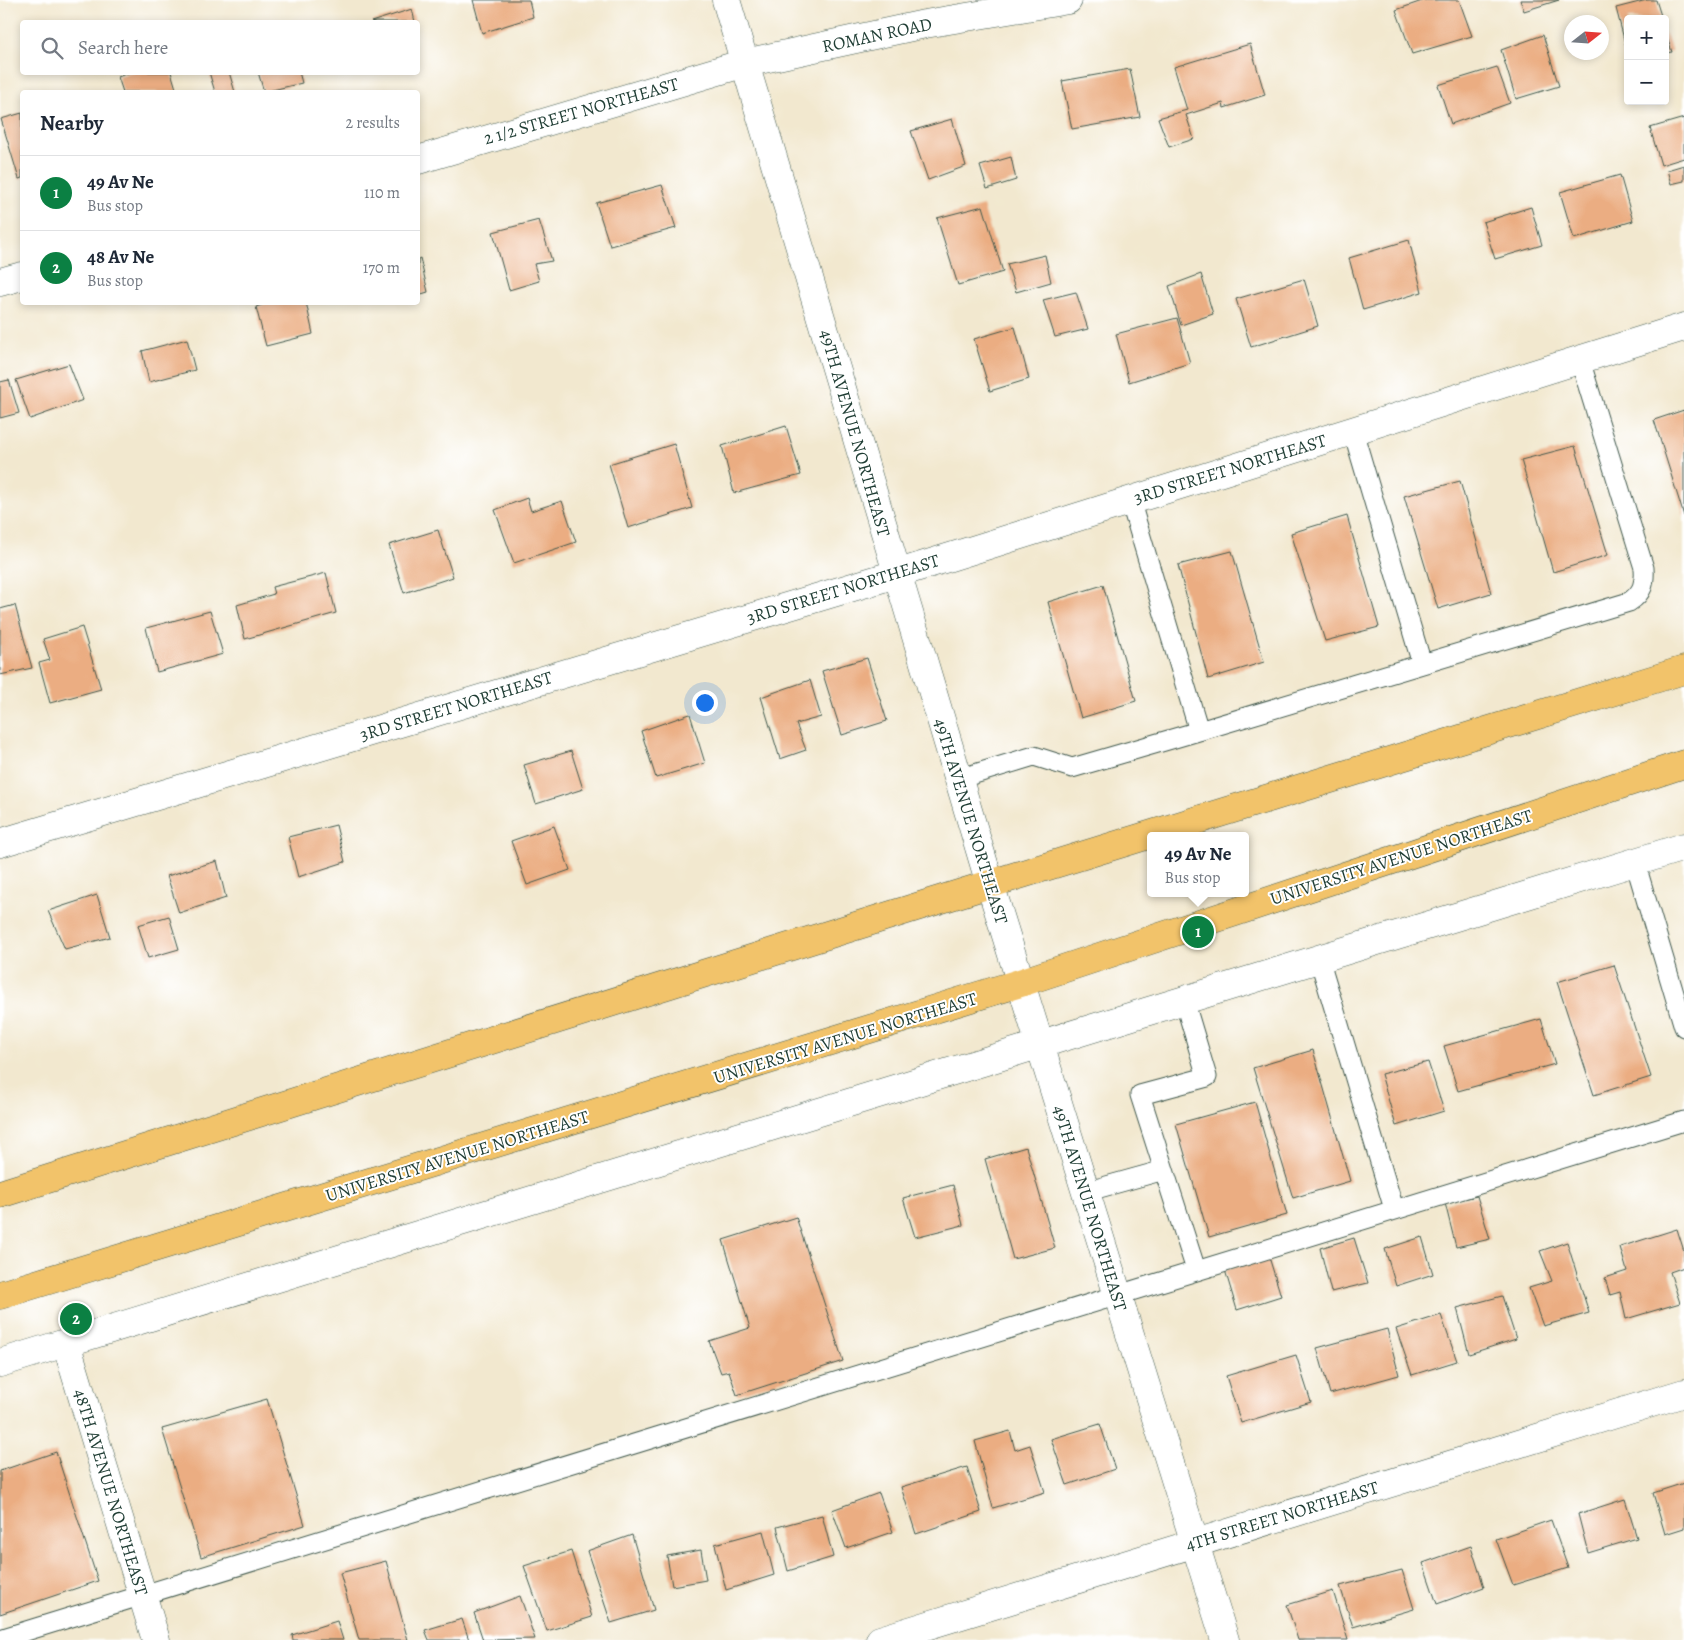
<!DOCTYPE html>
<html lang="en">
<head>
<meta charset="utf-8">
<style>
	:root { --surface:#fff; --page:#f6f6f7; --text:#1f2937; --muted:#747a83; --line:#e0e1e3; --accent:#0b8043 }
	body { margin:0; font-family:Alegreya,serif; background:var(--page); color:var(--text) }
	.controls { position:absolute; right:15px; top:15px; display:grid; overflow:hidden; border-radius:5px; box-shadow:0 2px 8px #0003 }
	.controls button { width:45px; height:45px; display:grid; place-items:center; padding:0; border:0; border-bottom:1px solid var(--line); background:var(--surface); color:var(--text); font:25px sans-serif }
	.compass { position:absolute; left:1564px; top:15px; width:45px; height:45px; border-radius:50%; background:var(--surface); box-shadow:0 2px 8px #0003; rotate:73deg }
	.you { position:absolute; left:704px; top:702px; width:18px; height:18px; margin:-12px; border:4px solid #fff; border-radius:50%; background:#1a73e8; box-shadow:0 0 0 8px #1a73e833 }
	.badge { display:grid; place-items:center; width:32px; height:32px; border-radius:50%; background:var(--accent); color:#fff; font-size:16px; font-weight:700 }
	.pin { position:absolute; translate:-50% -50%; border:2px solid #fff; box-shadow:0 1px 5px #0006 }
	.popup { position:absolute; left:1147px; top:832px; width:102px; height:65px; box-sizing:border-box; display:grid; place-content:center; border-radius:5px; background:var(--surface); filter:drop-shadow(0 1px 4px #0005); font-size:16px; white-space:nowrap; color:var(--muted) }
	.popup b { font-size:19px; color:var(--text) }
	.popup::after { content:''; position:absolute; left:50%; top:100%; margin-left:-10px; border:10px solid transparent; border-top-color:var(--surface) }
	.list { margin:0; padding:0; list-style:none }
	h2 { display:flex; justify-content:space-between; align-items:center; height:65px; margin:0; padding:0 20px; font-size:21px }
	h2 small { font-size:16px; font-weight:400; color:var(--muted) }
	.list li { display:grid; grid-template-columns:32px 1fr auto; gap:15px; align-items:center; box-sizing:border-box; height:75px; padding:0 20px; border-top:1px solid var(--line) }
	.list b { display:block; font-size:19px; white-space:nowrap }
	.list p { margin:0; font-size:16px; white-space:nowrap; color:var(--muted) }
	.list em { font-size:16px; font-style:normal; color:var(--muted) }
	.icon { flex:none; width:28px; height:28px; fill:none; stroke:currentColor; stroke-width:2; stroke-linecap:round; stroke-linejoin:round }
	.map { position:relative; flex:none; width:1684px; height:1640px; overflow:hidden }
	.search { position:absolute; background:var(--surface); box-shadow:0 2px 8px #0003; left:20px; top:20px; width:400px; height:55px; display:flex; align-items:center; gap:12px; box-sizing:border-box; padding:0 18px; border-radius:5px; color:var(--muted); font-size:19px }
	.panel { position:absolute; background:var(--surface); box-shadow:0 2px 8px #0003; left:20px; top:90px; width:400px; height:215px; border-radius:5px }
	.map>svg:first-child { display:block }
</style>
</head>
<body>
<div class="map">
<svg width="1684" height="1640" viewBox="0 0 1684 1640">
	<rect width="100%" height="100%" fill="#fff"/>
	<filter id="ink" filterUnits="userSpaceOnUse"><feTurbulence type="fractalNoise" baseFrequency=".02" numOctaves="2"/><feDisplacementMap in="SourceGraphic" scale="10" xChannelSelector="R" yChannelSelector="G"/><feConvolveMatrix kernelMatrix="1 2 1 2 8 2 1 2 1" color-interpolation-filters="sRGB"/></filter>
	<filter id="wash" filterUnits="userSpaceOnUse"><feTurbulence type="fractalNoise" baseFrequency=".0096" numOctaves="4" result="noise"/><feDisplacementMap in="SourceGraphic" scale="20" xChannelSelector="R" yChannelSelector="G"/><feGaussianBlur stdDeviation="1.12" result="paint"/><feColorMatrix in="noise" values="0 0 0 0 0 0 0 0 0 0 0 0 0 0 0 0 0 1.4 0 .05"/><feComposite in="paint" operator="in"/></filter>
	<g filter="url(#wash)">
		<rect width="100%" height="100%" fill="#f2e8cf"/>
		<g id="blocks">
			<path fill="#ebad82" d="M 473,0 L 529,0 L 533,17 L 482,33 Z
				M 1425,0 L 1459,0 L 1472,36 L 1412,54 L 1396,10 Z
				M 1520,0 L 1559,0 L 1524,11 Z
				M 1647,0 L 1656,0 L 1662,19 L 1628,19 L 1627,51 L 1616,8 Z
				M 412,9 L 415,22 L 371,22 Z
				M 1665,32 L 1672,52 L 1665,53 Z
				M 1543,35 L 1559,86 L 1516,99 L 1501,50 Z
				M 1250,44 L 1265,95 L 1224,108 L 1223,103 L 1186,115 L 1194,139 L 1169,147 L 1158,118 L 1187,110 L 1174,67 Z
				M 1497,67 L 1510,103 L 1451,124 L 1438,85 Z
				M 1130,69 L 1140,117 L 1072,129 L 1062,81 Z
				M 131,72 L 171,72 L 177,92 L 123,92 L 118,77 Z
				M 209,72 L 229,72 L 235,92 L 215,92 Z
				M 258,72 L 299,72 L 302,83 L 264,92 Z
				M 22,113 L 22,178 L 19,179 L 1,119 Z
				M 1684,118 L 1684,158 L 1661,165 L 1650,128 Z
				M 952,119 L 966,166 L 928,180 L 911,131 Z
				M 1011,157 L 1016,180 L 987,189 L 980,166 Z
				M 1684,165 L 1684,181 L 1671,184 L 1667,170 Z
				M 1620,175 L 1633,221 L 1574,239 L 1560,192 Z
				M 662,185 L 676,228 L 610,246 L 596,203 Z
				M 983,206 L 1003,272 L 958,285 L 937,218 Z
				M 1531,207 L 1542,245 L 1495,259 L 1483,222 Z
				M 539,220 L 552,261 L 534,264 L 539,281 L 509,290 L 493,232 Z
				M 1409,240 L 1422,292 L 1363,310 L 1349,258 Z
				M 1045,255 L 1051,282 L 1016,292 L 1007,264 Z
				M 420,258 L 428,292 L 418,295 L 418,259 Z
				M 1201,274 L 1213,314 L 1181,325 L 1169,286 Z
				M 1304,279 L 1318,326 L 1251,347 L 1236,299 Z
				M 1076,292 L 1088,329 L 1055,337 L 1043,300 Z
				M 270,302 L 306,302 L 313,334 L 266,346 L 256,307 Z
				M 1177,318 L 1190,363 L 1129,382 L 1116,334 Z
				M 1015,327 L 1029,379 L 990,391 L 974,339 Z
				M 187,339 L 195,370 L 149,382 L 142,351 Z
				M 69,364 L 83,400 L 30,419 L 16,380 Z
				M 9,380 L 19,413 L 0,418 L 0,382 Z
				M 1684,410 L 1684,516 L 1654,420 Z
				M 786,426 L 801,475 L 734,493 L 722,446 Z
				M 674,444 L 692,508 L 628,528 L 609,464 Z
				M 1575,446 L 1608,555 L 1553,572 L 1521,460 Z
				M 1460,481 L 1491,593 L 1438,609 L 1404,496 Z
				M 527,498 L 531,511 L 562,501 L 576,542 L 514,563 L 495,510 Z
				M 1347,516 L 1379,627 L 1325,641 L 1291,533 Z
				M 438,530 L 453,577 L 404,593 L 389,545 Z
				M 1232,551 L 1264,662 L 1208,679 L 1178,565 Z
				M 326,573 L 336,613 L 245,639 L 237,605 L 274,594 L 272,587 Z
				M 1103,585 L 1136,701 L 1081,718 L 1048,602 Z
				M 15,605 L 32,668 L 0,675 L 0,609 Z
				M 210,611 L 223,654 L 157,672 L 146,628 Z
				M 82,627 L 101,689 L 50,703 L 39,663 L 50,660 L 43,639 Z
				M 867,658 L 887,721 L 842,735 L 822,671 Z
				M 810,680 L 821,717 L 796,724 L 806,750 L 780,759 L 761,697 Z
				M 690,714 L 705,763 L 656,778 L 641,731 Z
				M 571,751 L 583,789 L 536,804 L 524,765 Z
				M 336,825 L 345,862 L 298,877 L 288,837 Z
				M 554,826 L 570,870 L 527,885 L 511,841 Z
				M 217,861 L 226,898 L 179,913 L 167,876 Z
				M 97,895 L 110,937 L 65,949 L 48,911 Z
				M 169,916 L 179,949 L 148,958 L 138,925 Z
				M 1614,965 L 1651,1077 L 1594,1095 L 1557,982 Z
				M 1541,1019 L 1555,1064 L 1458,1091 L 1444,1046 Z
				M 1313,1050 L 1350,1181 L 1293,1198 L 1253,1068 Z
				M 1428,1062 L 1444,1111 L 1396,1126 L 1381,1074 Z
				M 1255,1102 L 1287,1215 L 1209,1237 L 1176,1124 Z
				M 1026,1147 L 1055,1248 L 1013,1259 L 985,1159 Z
				M 953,1185 L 963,1225 L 915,1237 L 903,1198 Z
				M 1477,1196 L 1490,1239 L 1456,1247 L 1445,1203 Z
				M 796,1217 L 843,1361 L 737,1395 L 729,1371 L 721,1373 L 709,1341 L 750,1328 L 723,1240 Z
				M 1677,1229 L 1684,1251 L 1684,1267 L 1670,1272 L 1680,1303 L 1626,1319 L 1620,1292 L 1610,1295 L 1605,1278 L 1627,1271 L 1620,1247 Z
				M 1422,1237 L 1433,1274 L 1396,1286 L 1385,1249 Z
				M 1354,1238 L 1368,1283 L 1331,1292 L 1320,1248 Z
				M 1567,1242 L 1589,1313 L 1543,1326 L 1529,1288 L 1552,1281 L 1540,1251 Z
				M 1269,1257 L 1281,1296 L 1237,1310 L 1225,1270 Z
				M 1502,1296 L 1516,1339 L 1469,1354 L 1457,1308 Z
				M 1441,1315 L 1457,1361 L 1412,1375 L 1396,1329 Z
				M 1387,1329 L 1399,1375 L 1330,1394 L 1317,1348 Z
				M 1296,1355 L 1311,1402 L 1241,1423 L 1226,1376 Z
				M 267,1399 L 305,1525 L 201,1557 L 162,1429 Z
				M 1100,1424 L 1115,1469 L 1067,1485 L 1051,1439 Z
				M 1010,1431 L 1015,1450 L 1030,1445 L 1045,1492 L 993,1508 L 975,1441 Z
				M 56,1452 L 98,1581 L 0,1614 L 0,1471 Z
				M 967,1467 L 981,1512 L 916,1534 L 901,1487 Z
				M 1684,1483 L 1684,1528 L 1665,1534 L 1653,1493 Z
				M 879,1493 L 893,1532 L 846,1548 L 832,1510 Z
				M 1625,1499 L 1637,1538 L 1588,1553 L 1578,1514 Z
				M 822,1515 L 833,1557 L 788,1571 L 777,1527 Z
				M 1551,1520 L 1568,1568 L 1513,1585 L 1496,1539 Z
				M 763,1531 L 774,1575 L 726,1590 L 715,1544 Z
				M 632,1535 L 654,1610 L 611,1623 L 587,1551 Z
				M 1471,1546 L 1484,1587 L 1437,1604 L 1423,1563 Z
				M 701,1550 L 706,1580 L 672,1586 L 667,1556 Z
				M 571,1551 L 592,1617 L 547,1631 L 524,1566 Z
				M 386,1561 L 408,1640 L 359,1640 L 340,1573 Z
				M 1402,1570 L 1414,1609 L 1353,1627 L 1340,1586 Z
				M 1333,1591 L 1348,1640 L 1298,1640 L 1287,1605 Z
				M 520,1596 L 535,1639 L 483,1640 L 474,1613 Z
				M 462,1619 L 469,1640 L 429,1640 L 425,1630 Z
				M 337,1621 L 343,1640 L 293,1640 L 292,1635 Z"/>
		</g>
	</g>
	<g filter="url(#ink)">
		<use href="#blocks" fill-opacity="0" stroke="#3f574b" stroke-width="1"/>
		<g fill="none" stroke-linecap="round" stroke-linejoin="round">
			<g stroke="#3f574b" stroke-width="21">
				<path id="service" d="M 1353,431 L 1422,664
					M 1199,731 L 1629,602 C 1643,593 1645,583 1644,568 L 1580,360
					M 958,779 L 1034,756 L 1072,768 L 1199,731 L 1130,500
					M 1635,862 L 1684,1027
					M 1319,958 L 1394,1209
					M 1184,1000 L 1207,1077 L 1140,1095 L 1196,1270
					M 1085,1192 L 1164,1170
					M 0,1639 L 1684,1121"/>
			</g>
			<g stroke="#3f574b" stroke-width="29">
				<path id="minor" d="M 418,160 L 745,63 L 925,24 L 1068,0
					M 0,282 L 22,276
					M 0,843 L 896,574 L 1684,327
					M 66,1343 L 156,1640
					M 880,1640 L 1684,1393"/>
			</g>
			<g stroke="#3f574b" stroke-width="29">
				<path id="tertiary" d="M 726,0 L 990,884 L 1225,1640
					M 0,1363 L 1684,847"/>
			</g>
			<g stroke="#3f574b" stroke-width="29">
				<path id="primary" d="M 0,1194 L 990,884 L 1684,670
					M 0,1295 L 1020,983 L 1684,764"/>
			</g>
			<use href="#service" stroke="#fff" stroke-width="19"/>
			<use href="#minor" stroke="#fff" stroke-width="28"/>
			<use href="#tertiary" stroke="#fff" stroke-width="28"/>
			<use href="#primary" stroke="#f2c36a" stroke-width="28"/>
		</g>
	</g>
	<g text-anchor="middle" stroke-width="4" stroke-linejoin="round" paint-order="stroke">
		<g font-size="18" fill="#1f3d34" stroke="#fff">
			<text transform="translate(877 35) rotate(-12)" y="6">ROMAN ROAD</text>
			<text transform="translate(581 111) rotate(-16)" y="6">2 1/2 STREET NORTHEAST</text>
			<text transform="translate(855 433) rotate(74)" y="6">49TH AVENUE NORTHEAST</text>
			<text transform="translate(1230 469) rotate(-17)" y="6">3RD STREET NORTHEAST</text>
			<text transform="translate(843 589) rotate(-17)" y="6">3RD STREET NORTHEAST</text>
			<text transform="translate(456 706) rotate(-17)" y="6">3RD STREET NORTHEAST</text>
			<text transform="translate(971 821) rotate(73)" y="6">49TH AVENUE NORTHEAST</text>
			<text transform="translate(1401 857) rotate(-18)" y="6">UNIVERSITY AVENUE NORTHEAST</text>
			<text transform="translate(845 1038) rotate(-17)" y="6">UNIVERSITY AVENUE NORTHEAST</text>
			<text transform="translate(457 1156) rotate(-17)" y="6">UNIVERSITY AVENUE NORTHEAST</text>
			<text transform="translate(1090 1208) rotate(73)" y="6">49TH AVENUE NORTHEAST</text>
			<text transform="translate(111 1492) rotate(73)" y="6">48TH AVENUE NORTHEAST</text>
			<text transform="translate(1282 1516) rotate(-17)" y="6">4TH STREET NORTHEAST</text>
		</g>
	</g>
</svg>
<div class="controls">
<button>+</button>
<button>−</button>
</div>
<svg class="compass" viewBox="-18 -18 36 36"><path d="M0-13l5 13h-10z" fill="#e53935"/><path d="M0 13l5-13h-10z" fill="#747a83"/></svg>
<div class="you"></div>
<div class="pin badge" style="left:1198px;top:932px">1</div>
<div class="popup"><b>49 Av Ne</b>Bus stop</div>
<div class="pin badge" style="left:76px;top:1319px">2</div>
<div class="search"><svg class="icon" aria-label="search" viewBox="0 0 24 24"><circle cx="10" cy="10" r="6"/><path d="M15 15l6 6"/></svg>Search here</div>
<section class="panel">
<h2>Nearby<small>2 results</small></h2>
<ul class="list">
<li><span class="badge">1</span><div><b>49 Av Ne</b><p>Bus stop</p></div><em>110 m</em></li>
<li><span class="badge">2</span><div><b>48 Av Ne</b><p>Bus stop</p></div><em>170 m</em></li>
</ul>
</section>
</div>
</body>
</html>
